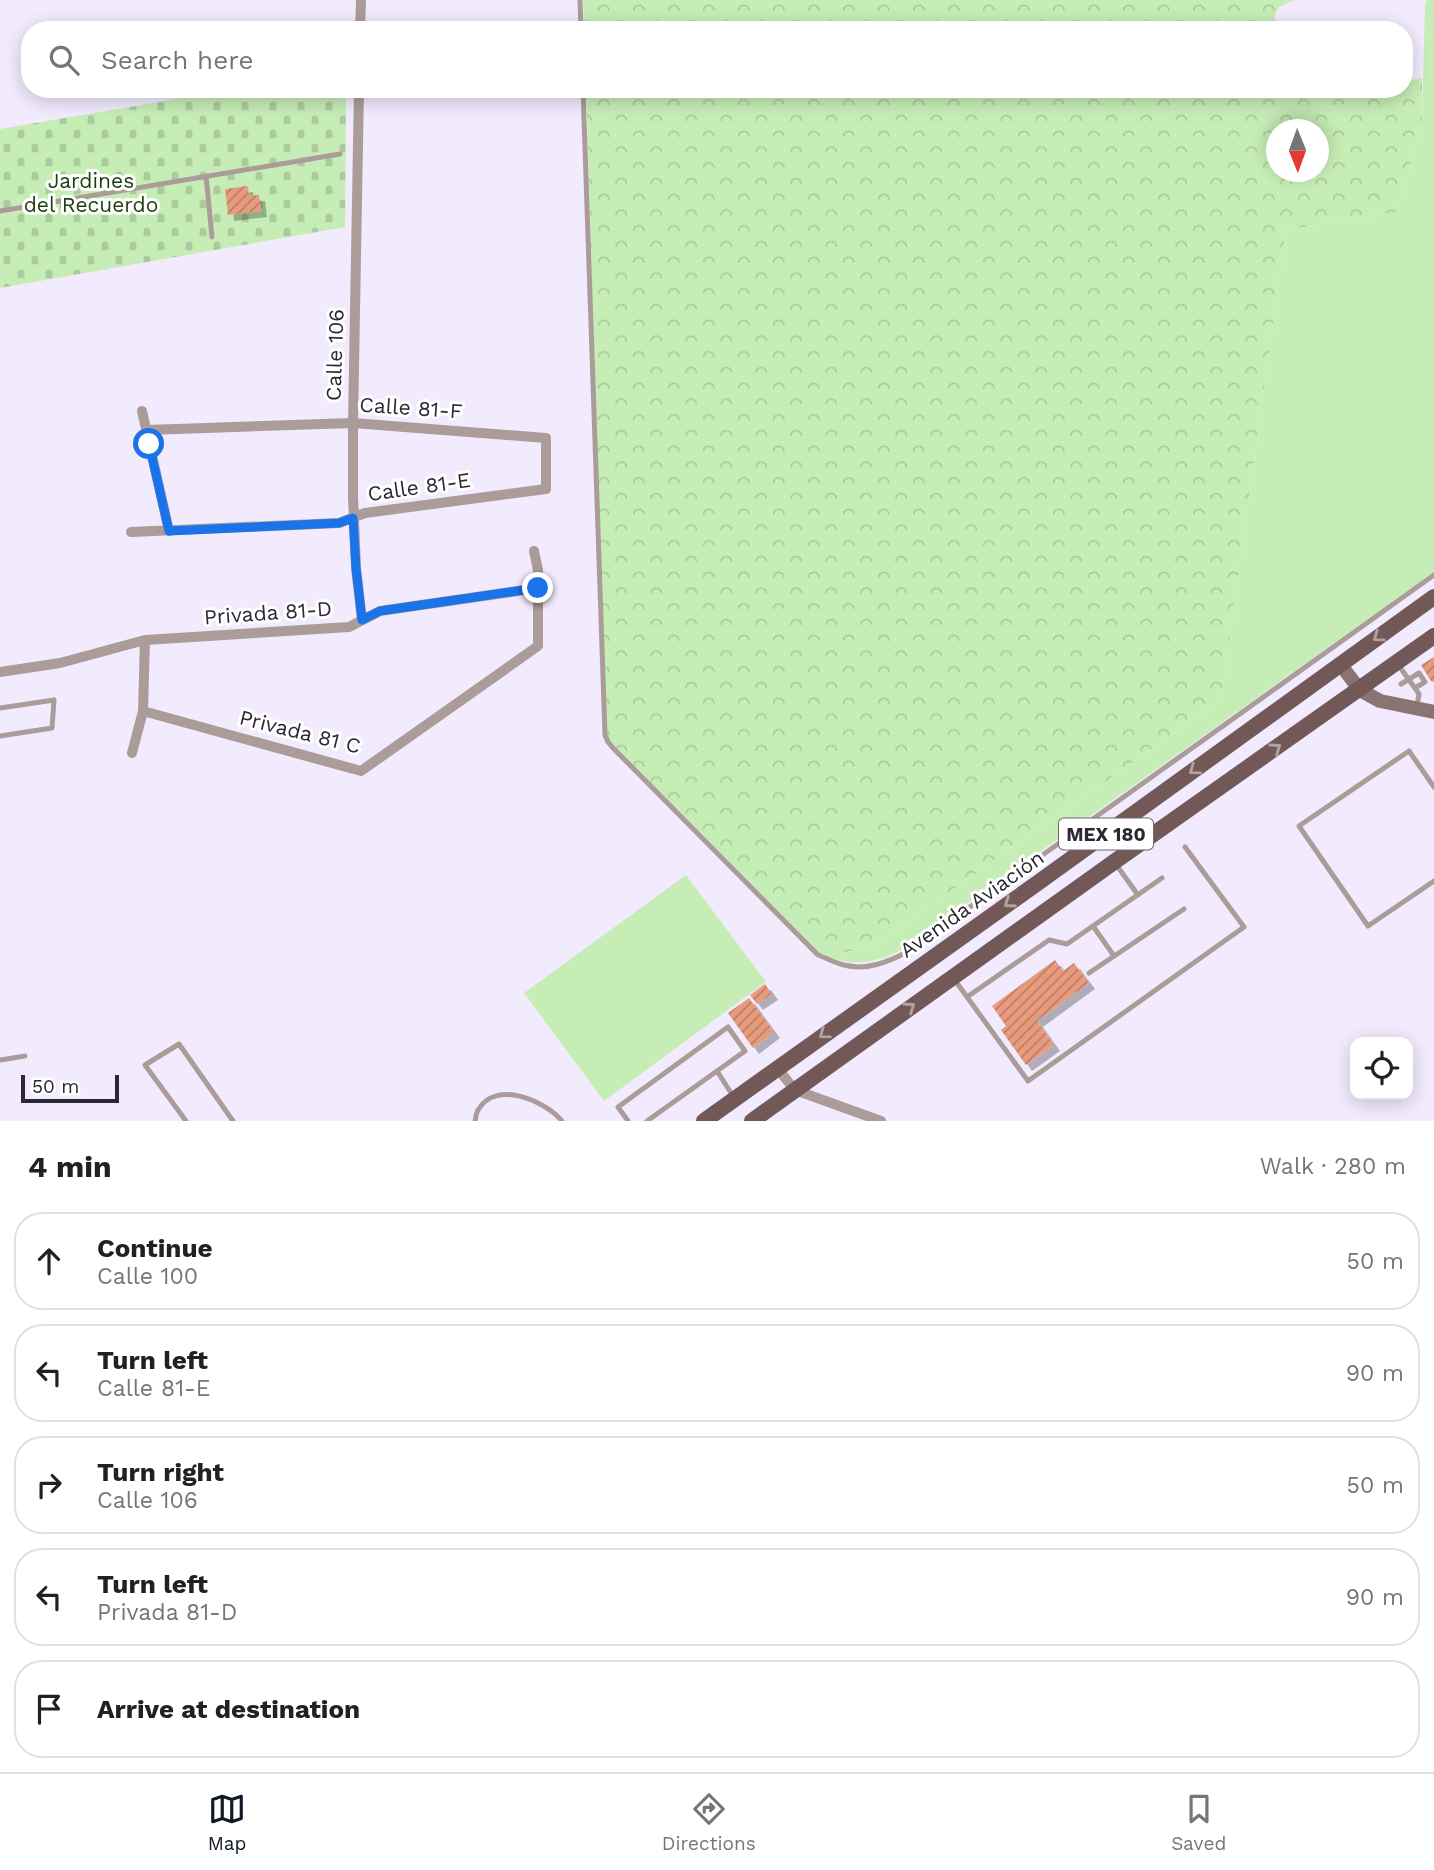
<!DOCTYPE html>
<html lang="en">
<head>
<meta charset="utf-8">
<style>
	:root { --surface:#fff; --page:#f2f2f2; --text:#202124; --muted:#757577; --line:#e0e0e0; --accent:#111827 }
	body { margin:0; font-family:"Work Sans",sans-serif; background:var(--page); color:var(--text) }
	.controls { position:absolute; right:21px; bottom:21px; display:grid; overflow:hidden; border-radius:14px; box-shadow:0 4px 18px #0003 }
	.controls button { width:63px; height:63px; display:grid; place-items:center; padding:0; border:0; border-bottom:2px solid var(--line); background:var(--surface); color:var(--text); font:35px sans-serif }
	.compass { position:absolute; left:1266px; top:119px; width:63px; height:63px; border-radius:50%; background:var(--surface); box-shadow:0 4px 18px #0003; rotate:179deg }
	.scale { position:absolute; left:21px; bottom:18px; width:98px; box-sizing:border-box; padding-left:7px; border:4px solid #2c2833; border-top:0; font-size:19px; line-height:24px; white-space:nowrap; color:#2c2833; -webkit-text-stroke:5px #fff; paint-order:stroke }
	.stop { position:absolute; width:21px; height:21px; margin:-16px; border:5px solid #1a73e8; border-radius:50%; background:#fff }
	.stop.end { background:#1a73e8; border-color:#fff; box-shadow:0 2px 7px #0008 }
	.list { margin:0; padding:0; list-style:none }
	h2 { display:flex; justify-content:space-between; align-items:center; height:91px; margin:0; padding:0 28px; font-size:30px }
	h2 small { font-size:23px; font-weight:400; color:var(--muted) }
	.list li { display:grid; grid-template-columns:46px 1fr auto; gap:21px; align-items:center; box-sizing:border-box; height:98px; margin:0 14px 14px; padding:0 14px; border:2px solid var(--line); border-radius:28px }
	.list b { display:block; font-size:26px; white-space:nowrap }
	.list p { margin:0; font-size:23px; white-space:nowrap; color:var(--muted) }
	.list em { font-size:23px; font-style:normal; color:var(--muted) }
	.icon { flex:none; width:38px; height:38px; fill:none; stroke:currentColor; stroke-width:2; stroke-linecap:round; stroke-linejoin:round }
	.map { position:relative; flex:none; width:1434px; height:1121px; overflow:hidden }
	.search { position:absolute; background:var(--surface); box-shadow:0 4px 18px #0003; left:21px; right:21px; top:21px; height:77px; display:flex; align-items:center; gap:18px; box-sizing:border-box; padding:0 24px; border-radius:28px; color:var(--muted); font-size:26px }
	.sheet { height:651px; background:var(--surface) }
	nav { display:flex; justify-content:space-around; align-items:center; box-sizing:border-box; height:98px; border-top:2px solid var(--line); background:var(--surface); font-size:19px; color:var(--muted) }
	nav a { display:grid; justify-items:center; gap:4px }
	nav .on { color:var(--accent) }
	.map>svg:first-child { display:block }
</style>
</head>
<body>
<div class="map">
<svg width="1434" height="1121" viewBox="0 0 1434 1121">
	<defs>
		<pattern id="forest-crowns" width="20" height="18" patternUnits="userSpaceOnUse" patternTransform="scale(1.75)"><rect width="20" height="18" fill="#c7edb6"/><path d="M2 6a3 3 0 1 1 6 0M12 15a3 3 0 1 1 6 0" fill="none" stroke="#abcb9d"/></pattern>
		<pattern id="cemetery-stones" width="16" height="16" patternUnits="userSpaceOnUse" patternTransform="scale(1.75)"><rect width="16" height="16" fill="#c7edb6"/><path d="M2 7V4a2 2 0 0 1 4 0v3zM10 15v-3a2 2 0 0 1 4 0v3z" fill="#abcb9d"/></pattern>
		<pattern id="building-hatch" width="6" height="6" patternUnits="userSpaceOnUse" patternTransform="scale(1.75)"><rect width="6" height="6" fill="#e79b7c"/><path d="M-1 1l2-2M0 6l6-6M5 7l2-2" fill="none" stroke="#bb7e66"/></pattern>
		<filter id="shadow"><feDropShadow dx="6" dy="6" stdDeviation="0" flood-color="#0004"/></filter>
	</defs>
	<rect width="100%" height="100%" fill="#f1ebfd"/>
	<path fill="#c7edb6" d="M 1427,0 L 1434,0 L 1434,572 L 903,949 C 875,963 856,967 826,956 L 826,955 L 870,948 L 1221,700 L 1286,230 L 1396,212 L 1422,124 L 1425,4 Z
		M 686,875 L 766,982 L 604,1101 L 524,993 Z"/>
	<path fill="url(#forest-crowns)" fill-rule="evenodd" d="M 583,0 L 1294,0 L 1279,7 L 1274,17 L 1284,30 L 584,30 Z
		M 1422,78 L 1422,124 L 1396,212 L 1286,230 L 1221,700 L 870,948 L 826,955 L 819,953 L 609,742 L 606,734 L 586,89 L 1404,89 L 1404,81 ZM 1276,130 L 1318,130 L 1318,172 L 1276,172 Z"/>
	<path fill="url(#cemetery-stones)" d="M 235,89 L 346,89 L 345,227 L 0,288 L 0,129 Z"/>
	<path fill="url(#building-hatch)" filter="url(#shadow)" d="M 247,186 L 249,196 L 259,195 L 261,211 L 228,215 L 225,189 Z
		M 1434,657 L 1434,682 L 1431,681 L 1421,665 Z
		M 1055,960 L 1063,971 L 1074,963 L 1089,983 L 1037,1021 L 1054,1045 L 1026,1065 L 1001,1030 L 1006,1026 L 992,1006 Z
		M 765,984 L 772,994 L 757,1004 L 750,995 Z
		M 749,998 L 774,1032 L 753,1048 L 728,1013 Z"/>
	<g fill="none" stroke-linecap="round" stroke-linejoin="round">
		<path stroke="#ab9c9a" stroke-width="5" d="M 580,0 L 581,30
			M 583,89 L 605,735 L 608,742 L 613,748 L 818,955 C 826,958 835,963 844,965 C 866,971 888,962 907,952 L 1434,575
			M 206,176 L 212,237
			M 0,211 L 340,154
			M 1397,663 L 1419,694 L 1417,706
			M 1401,684 L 1419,673 L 1425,682 L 1415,688
			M 0,708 L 54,700 L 52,728 L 0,736
			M 1434,787 L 1409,751 L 1299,826 L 1368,926 L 1434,881
			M 1115,863 L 1138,895
			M 1093,926 L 1114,956
			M 1089,973 L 1184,909
			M 954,979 L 1028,1081 L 1244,927 L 1185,847
			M 967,997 L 1049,940 L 1067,944 L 1162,878
			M 0,1060 L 25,1056
			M 717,1071 L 733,1096
			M 186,1121 L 145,1065 L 179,1044 L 233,1121
			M 475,1121 C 476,1117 476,1113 478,1110 C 496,1079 545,1101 562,1121
			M 628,1121 L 618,1107 L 728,1027 L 745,1051 L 647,1121"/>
		<path stroke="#ab9c9a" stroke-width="10" d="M 360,30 L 361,0
			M 359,89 L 353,423 L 353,496 L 356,568 L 362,620
			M 142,411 L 169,531
			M 131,532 L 339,523 L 365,513 L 546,489 L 546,438 L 353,423 L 147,430
			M 0,672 L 60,663 L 145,640 L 349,627 L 380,611 L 538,588
			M 143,711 L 361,771 L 538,646 L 538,570 L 534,551
			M 132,753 L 143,711 L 145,640
			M 777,1068 L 795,1090 L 881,1121"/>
		<path stroke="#8a7472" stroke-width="14" d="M 1340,664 L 1360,690 L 1380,701 L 1434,712"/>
		<path stroke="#725856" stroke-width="16" d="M 704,1121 L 1039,882 L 1434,597
			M 752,1121 L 1114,862 L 1434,636"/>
	</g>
	<defs><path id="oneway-chevron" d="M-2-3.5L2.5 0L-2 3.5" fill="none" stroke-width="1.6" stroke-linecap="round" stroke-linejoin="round" transform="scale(1.75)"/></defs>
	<g stroke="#b1a3a2">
		<use href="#oneway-chevron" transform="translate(1378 637) rotate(144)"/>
		<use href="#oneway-chevron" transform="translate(1276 748) rotate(-35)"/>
		<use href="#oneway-chevron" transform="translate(1194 770) rotate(144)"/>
		<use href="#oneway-chevron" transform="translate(1009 903) rotate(145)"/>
		<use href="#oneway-chevron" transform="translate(910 1007) rotate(-35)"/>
		<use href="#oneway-chevron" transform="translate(824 1034) rotate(144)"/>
	</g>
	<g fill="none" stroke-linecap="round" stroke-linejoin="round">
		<path stroke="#1a73e8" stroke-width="9" d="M 149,444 L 169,531 L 339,523 L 353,518 L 356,568 L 362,620 L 380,611 L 538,588"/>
	</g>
	<g text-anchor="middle" stroke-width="6" stroke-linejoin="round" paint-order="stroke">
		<rect fill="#fff" stroke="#6b6870" stroke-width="2" x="1059" y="818.5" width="94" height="31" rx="5"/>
		<g font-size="19" font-weight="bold" fill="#2c2833">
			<text x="1106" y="841">MEX 180</text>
		</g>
		<g font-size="21" fill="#213e11" stroke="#fff">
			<text x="91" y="188">Jardines<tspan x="91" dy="24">del Recuerdo</tspan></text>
		</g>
		<g font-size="21" fill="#2c2833" stroke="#fff">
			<text transform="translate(335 355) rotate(-88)" y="7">Calle 106</text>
			<text transform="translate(411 408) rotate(4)" y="7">Calle 81-F</text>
			<text transform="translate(419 487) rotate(-8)" y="7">Calle 81-E</text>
			<text transform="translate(268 613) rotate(-4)" y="7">Privada 81-D</text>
			<text transform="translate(300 732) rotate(14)" y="7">Privada 81 C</text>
			<text transform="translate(972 904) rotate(-35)" y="7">Avenida Aviación</text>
		</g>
	</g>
</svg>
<div class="controls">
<button><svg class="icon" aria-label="locate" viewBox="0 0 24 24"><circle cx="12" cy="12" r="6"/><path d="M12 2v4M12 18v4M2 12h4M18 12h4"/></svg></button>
</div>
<svg class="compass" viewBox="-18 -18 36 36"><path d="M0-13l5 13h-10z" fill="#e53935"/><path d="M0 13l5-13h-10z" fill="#757577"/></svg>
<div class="scale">50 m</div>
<div class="stop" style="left:149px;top:444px"></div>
<div class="stop end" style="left:538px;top:588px"></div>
<div class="search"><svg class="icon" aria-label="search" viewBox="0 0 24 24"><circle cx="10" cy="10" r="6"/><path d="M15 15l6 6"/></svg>Search here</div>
</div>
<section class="sheet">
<h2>4 min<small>Walk · 280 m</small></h2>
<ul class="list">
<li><svg class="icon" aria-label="ahead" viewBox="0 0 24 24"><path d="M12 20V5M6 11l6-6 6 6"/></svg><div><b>Continue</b><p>Calle 100</p></div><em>50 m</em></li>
<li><svg class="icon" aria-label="left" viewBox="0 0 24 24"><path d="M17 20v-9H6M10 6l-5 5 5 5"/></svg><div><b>Turn left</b><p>Calle 81-E</p></div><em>90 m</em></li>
<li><svg class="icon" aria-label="right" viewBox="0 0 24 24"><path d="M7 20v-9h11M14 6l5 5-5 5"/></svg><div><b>Turn right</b><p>Calle 106</p></div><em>50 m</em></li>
<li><svg class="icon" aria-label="left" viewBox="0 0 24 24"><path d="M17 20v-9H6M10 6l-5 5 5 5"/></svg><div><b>Turn left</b><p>Privada 81-D</p></div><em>90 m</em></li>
<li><svg class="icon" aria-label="arrive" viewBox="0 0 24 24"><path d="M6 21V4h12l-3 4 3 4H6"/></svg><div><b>Arrive at destination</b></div></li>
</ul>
</section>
<nav>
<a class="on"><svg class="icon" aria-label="map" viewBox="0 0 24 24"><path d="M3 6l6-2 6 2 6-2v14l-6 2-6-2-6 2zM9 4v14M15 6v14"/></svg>Map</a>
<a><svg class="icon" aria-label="directions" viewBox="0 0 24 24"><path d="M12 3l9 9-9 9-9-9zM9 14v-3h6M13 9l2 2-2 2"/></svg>Directions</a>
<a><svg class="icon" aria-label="saved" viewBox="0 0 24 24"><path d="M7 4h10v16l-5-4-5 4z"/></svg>Saved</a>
</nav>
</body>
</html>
